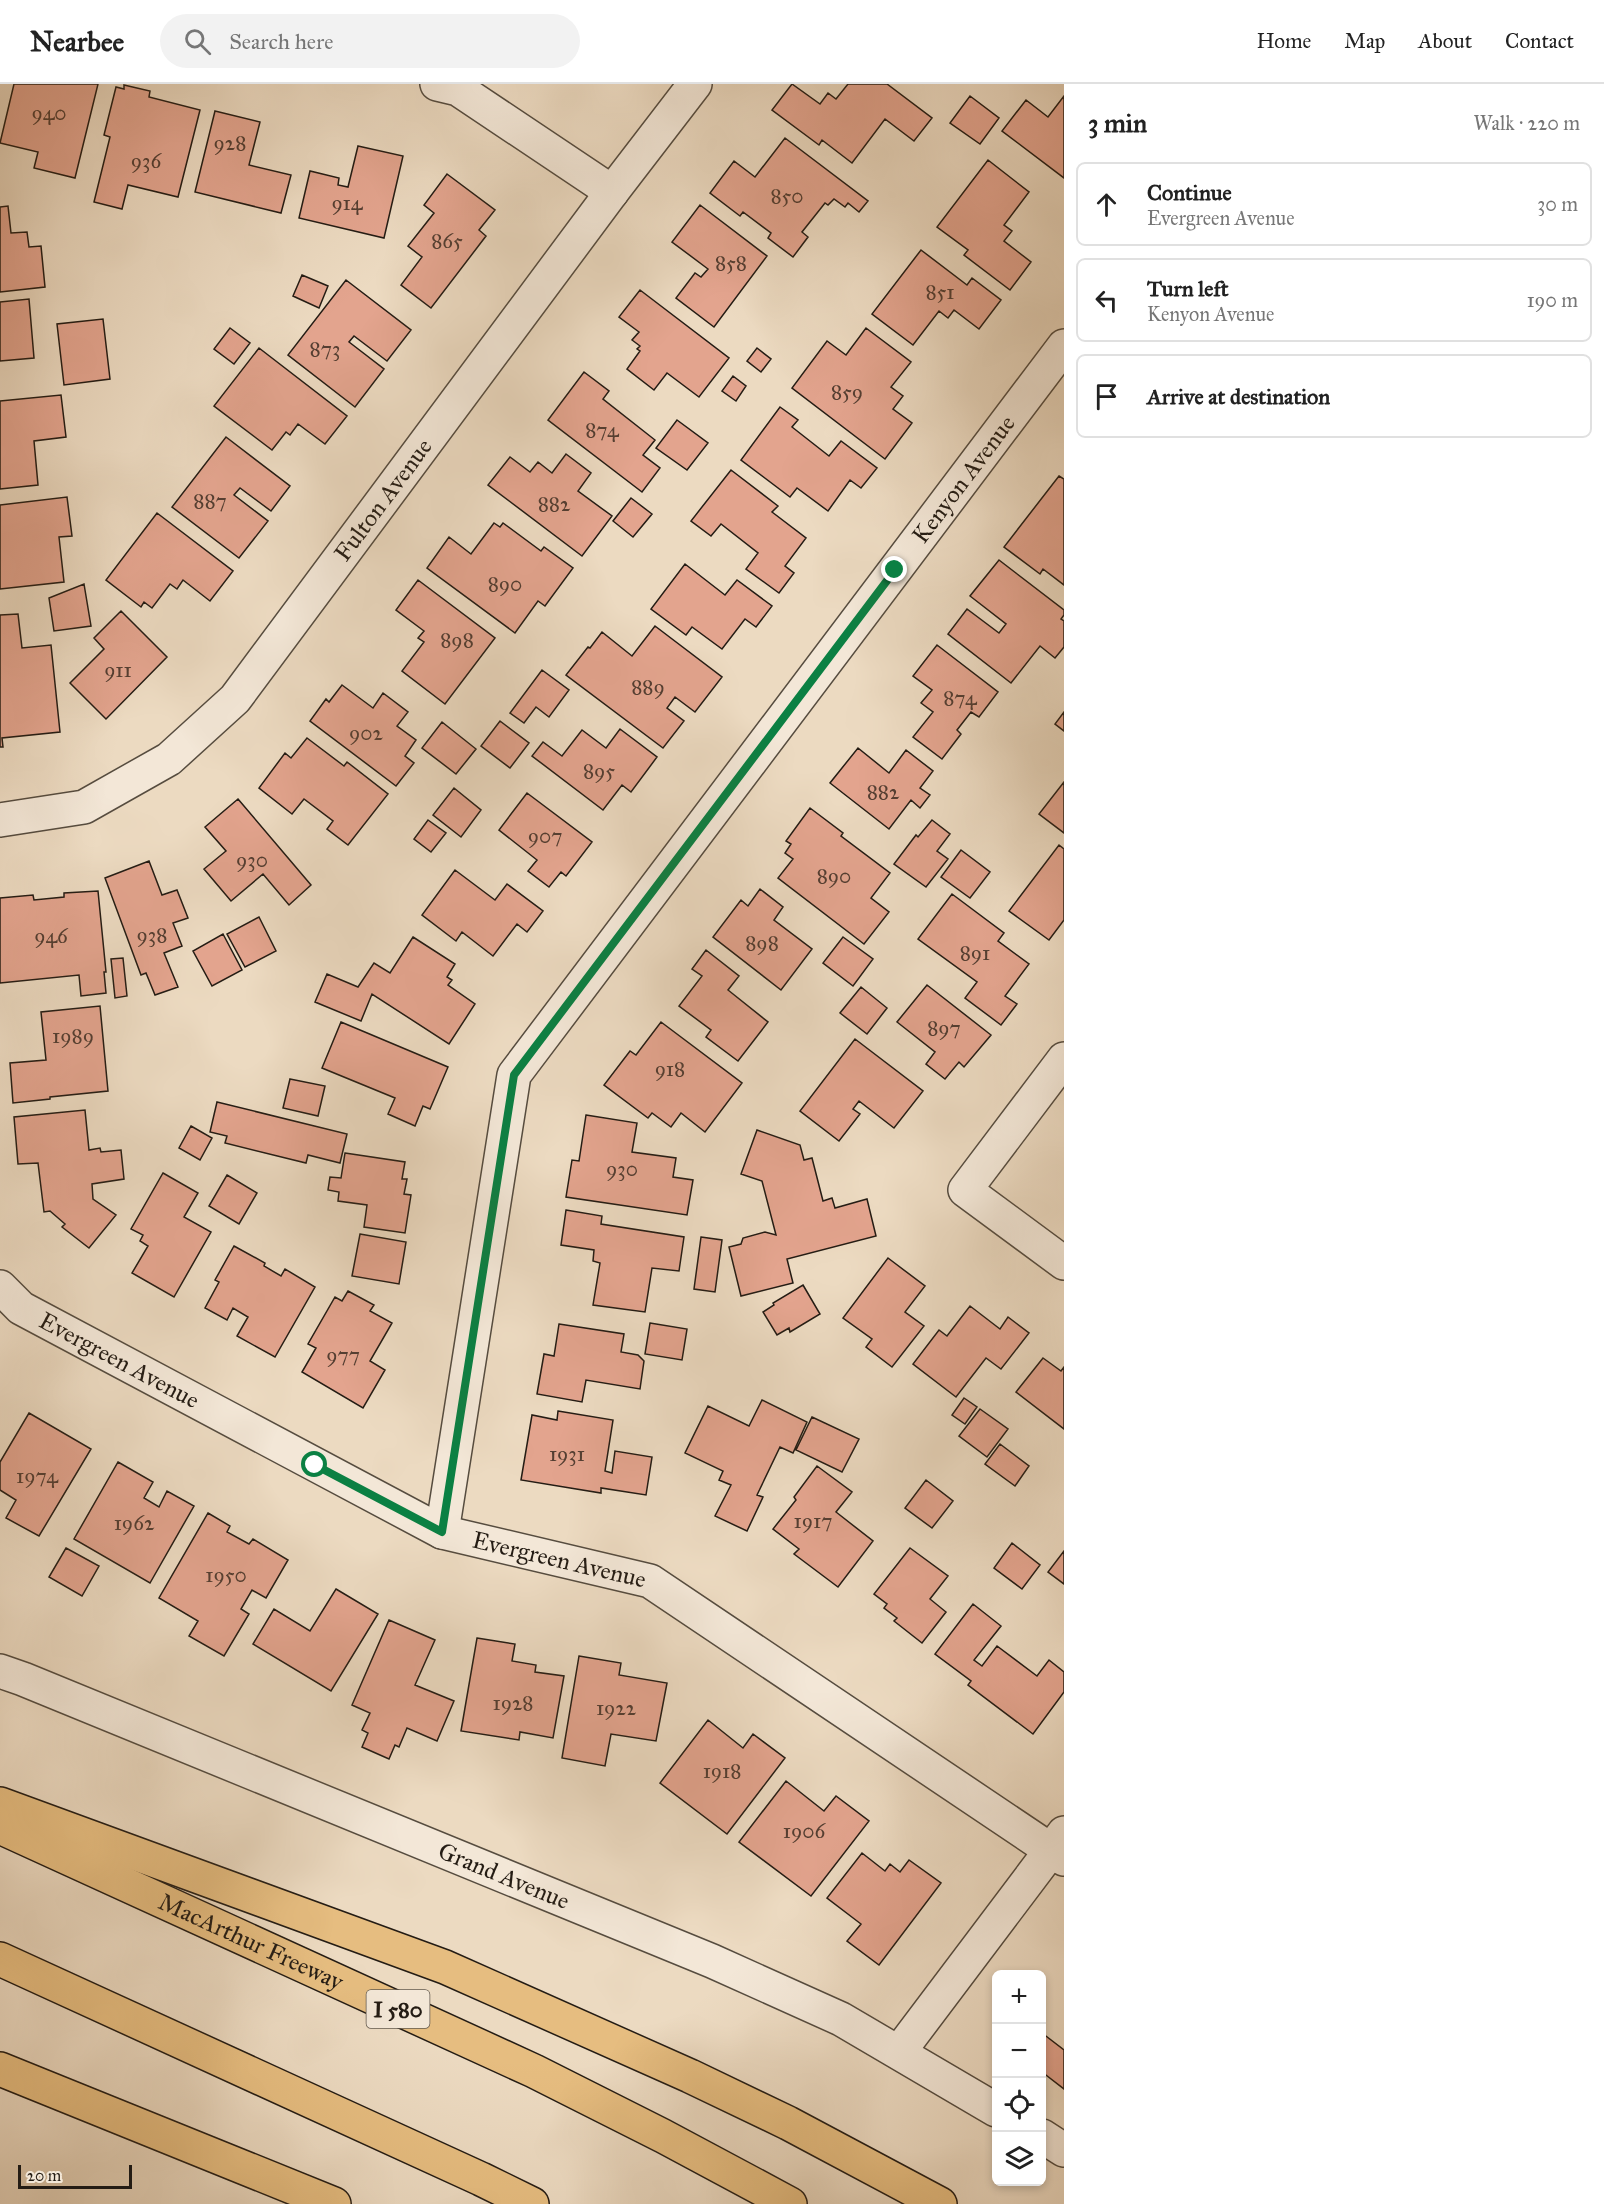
<!DOCTYPE html>
<html lang="en">
<head>
<meta charset="utf-8">
<style>
	:root { --surface:#fff; --page:#f2f2f2; --text:#222; --muted:#767676; --line:#e0e0e0 }
	body { margin:0; font-family:"IM FELL Great Primer",serif; background:var(--page); color:var(--text) }
	.controls { position:absolute; right:18px; bottom:18px; display:grid; overflow:hidden; border-radius:9px; box-shadow:0 3px 9px #0003 }
	.controls button { width:54px; height:54px; display:grid; place-items:center; padding:0; border:0; border-bottom:2px solid var(--line); background:var(--surface); color:var(--text); font:30px sans-serif }
	.scale { position:absolute; left:18px; bottom:15px; width:114px; box-sizing:border-box; padding-left:6px; border:3px solid #241c14; border-top:0; font-size:16px; line-height:21px; white-space:nowrap; color:#241c14; -webkit-text-stroke:4px #f3e7d7; paint-order:stroke }
	.stop { position:absolute; width:18px; height:18px; margin:-14px; border:4px solid #0b8043; border-radius:50%; background:#fff }
	.stop.end { background:#0b8043; border-color:#fff; box-shadow:0 2px 6px #0008 }
	.list { margin:0; padding:0; list-style:none }
	h2 { display:flex; justify-content:space-between; align-items:center; height:78px; margin:0; padding:0 24px; font-size:26px }
	h2 small { font-size:20px; font-weight:400; color:var(--muted) }
	.list li { display:grid; grid-template-columns:39px 1fr auto; gap:18px; align-items:center; box-sizing:border-box; height:84px; margin:0 12px 12px; padding:0 12px; border:2px solid var(--line); border-radius:9px }
	.list b { display:block; font-size:22px; white-space:nowrap }
	.list p { margin:0; font-size:20px; white-space:nowrap; color:var(--muted) }
	.list em { font-size:20px; font-style:normal; color:var(--muted) }
	.icon { flex:none; width:33px; height:33px; fill:none; stroke:currentColor; stroke-width:2; stroke-linecap:round; stroke-linejoin:round }
	.map { position:relative; flex:none; width:1064px; height:2120px; overflow:hidden }
	header { display:flex; align-items:center; gap:36px; box-sizing:border-box; height:84px; padding:0 30px; background:var(--surface); border-bottom:2px solid var(--line) }
	header strong { font-size:28px }
	nav { display:flex; gap:33px; margin-inline-start:auto; font-size:21px }
	.search { width:420px; height:54px; background:var(--page); display:flex; align-items:center; gap:15px; box-sizing:border-box; padding:0 21px; border-radius:33px; color:var(--muted); font-size:22px }
	main { display:flex }
	aside { flex:1; background:var(--surface) }
	.map>svg:first-child { display:block }
</style>
</head>
<body>
<header>
<strong>Nearbee</strong>
<div class="search"><svg class="icon" aria-label="search" viewBox="0 0 24 24"><circle cx="10" cy="10" r="6"/><path d="M15 15l6 6"/></svg>Search here</div>
<nav><a>Home</a><a>Map</a><a>About</a><a>Contact</a></nav>
</header>
<main>
<div class="map">
<svg width="1064" height="2120" viewBox="0 0 1064 2120">
	<rect width="100%" height="100%" fill="#ecdac1"/>
	<filter id="stains"><feTurbulence type="fractalNoise" baseFrequency=".00333" numOctaves="4"/><feColorMatrix values="0 0 0 0 .2 0 0 0 0 .09 0 0 0 0 .02 0 0 0 .5 -.17"/></filter>
	<radialGradient id="worn" r=".72"><stop offset=".6" stop-color="#630" stop-opacity="0"/><stop offset="1" stop-color="#630" stop-opacity=".3"/></radialGradient>
	<path fill="#e3a48e" stroke="#241c14" stroke-width="1.5" d="M 14,0 L 98,0 L 75,94 L 34,84 L 38,68 L 0,59 Z
		M 792,0 L 820,20 L 828,9 L 836,15 L 848,0 L 887,0 L 932,34 L 914,57 L 885,35 L 852,79 L 822,56 L 819,61 L 772,26 Z
		M 124,1 L 150,7 L 149,13 L 200,26 L 178,113 L 128,101 L 122,125 L 94,118 L 110,53 L 104,51 L 116,3 L 124,5 Z
		M 970,12 L 999,34 L 980,60 L 950,39 Z
		M 1064,12 L 1064,94 L 1002,47 L 1026,16 L 1048,33 Z
		M 215,27 L 260,38 L 249,81 L 291,91 L 281,129 L 195,108 Z
		M 785,54 L 868,117 L 859,128 L 848,119 L 845,123 L 834,115 L 828,121 L 825,119 L 802,148 L 808,153 L 793,173 L 768,154 L 771,149 L 743,128 L 740,132 L 710,109 L 734,77 L 755,93 Z
		M 358,62 L 403,72 L 384,154 L 299,134 L 310,87 L 339,94 L 338,101 L 348,103 Z
		M 988,76 L 1029,108 L 1004,141 L 1012,147 L 1004,157 L 1031,178 L 1010,206 L 964,171 L 968,166 L 937,143 Z
		M 447,90 L 495,126 L 479,146 L 486,152 L 431,224 L 401,201 L 422,173 L 408,162 L 434,129 L 424,121 Z
		M 700,121 L 767,172 L 714,243 L 676,214 L 695,189 L 701,193 L 708,185 L 672,158 Z
		M 8,122 L 11,149 L 27,148 L 29,163 L 41,162 L 45,203 L 0,208 L 0,123 Z
		M 921,166 L 967,201 L 972,194 L 1001,216 L 979,245 L 954,226 L 948,234 L 939,227 L 913,261 L 872,230 Z
		M 302,191 L 328,202 L 319,224 L 293,212 Z
		M 346,196 L 411,246 L 387,277 L 354,252 L 349,258 L 384,285 L 355,323 L 288,271 Z
		M 640,206 L 729,274 L 699,313 L 667,289 L 654,306 L 627,285 L 640,267 L 637,265 L 640,262 L 632,256 L 639,248 L 619,233 Z
		M 29,215 L 34,274 L 0,277 L 0,218 Z
		M 103,235 L 110,295 L 64,301 L 57,240 Z
		M 230,244 L 250,259 L 234,280 L 214,265 Z
		M 866,244 L 911,278 L 891,303 L 903,312 L 893,325 L 912,339 L 885,375 L 792,304 L 827,257 L 846,271 Z
		M 259,264 L 347,332 L 325,360 L 298,340 L 290,351 L 286,348 L 272,366 L 214,322 Z
		M 757,264 L 771,275 L 761,288 L 747,277 Z
		M 584,288 L 609,307 L 603,315 L 655,356 L 643,371 L 660,384 L 642,408 L 548,336 Z
		M 733,292 L 746,302 L 736,317 L 722,307 Z
		M 61,311 L 66,353 L 34,357 L 38,401 L 0,405 L 0,317 Z
		M 780,323 L 798,336 L 792,343 L 829,372 L 841,357 L 877,384 L 861,404 L 850,396 L 828,427 L 797,404 L 790,413 L 741,376 Z
		M 677,336 L 708,359 L 687,386 L 656,364 Z
		M 226,353 L 290,402 L 271,427 L 240,404 L 234,411 L 268,437 L 239,474 L 172,423 Z
		M 566,370 L 591,389 L 578,407 L 612,432 L 582,472 L 488,401 L 510,373 L 530,388 L 538,378 L 552,389 Z
		M 731,386 L 778,422 L 772,428 L 806,454 L 785,482 L 794,489 L 779,509 L 746,485 L 758,469 L 721,440 L 711,452 L 691,437 Z
		M 1059,392 L 1064,395 L 1064,501 L 1043,485 L 1040,490 L 1004,463 Z
		M 67,413 L 72,452 L 59,453 L 64,498 L 0,505 L 0,421 Z
		M 631,414 L 652,430 L 633,453 L 613,437 Z
		M 157,429 L 233,487 L 210,517 L 183,496 L 177,505 L 170,500 L 152,524 L 144,518 L 141,523 L 106,496 Z
		M 494,439 L 500,443 L 503,439 L 541,467 L 544,463 L 573,484 L 545,522 L 538,517 L 515,549 L 427,484 L 449,453 L 471,470 Z
		M 999,476 L 1064,526 L 1064,531 L 1061,535 L 1064,537 L 1064,563 L 1055,574 L 1040,562 L 1011,599 L 948,550 L 967,525 L 999,549 L 1006,540 L 970,512 Z
		M 685,480 L 725,511 L 737,496 L 772,522 L 756,543 L 745,535 L 722,565 L 692,543 L 686,551 L 651,525 Z
		M 418,496 L 495,554 L 445,620 L 402,587 L 424,558 L 418,554 L 424,547 L 396,526 Z
		M 84,500 L 91,542 L 54,547 L 49,514 Z
		M 121,527 L 167,573 L 106,635 L 70,599 L 104,565 L 94,554 Z
		M 18,530 L 22,564 L 51,561 L 60,648 L 2,654 L 3,663 L 0,663 L 0,531 Z
		M 655,542 L 722,593 L 695,628 L 675,613 L 667,624 L 684,637 L 663,664 L 566,591 L 588,563 L 590,564 L 602,548 L 632,572 Z
		M 937,561 L 998,608 L 979,633 L 971,628 L 957,646 L 961,650 L 942,675 L 913,653 L 933,628 L 921,619 L 932,606 L 913,592 Z
		M 542,586 L 569,606 L 549,633 L 536,623 L 524,639 L 510,629 Z
		M 342,601 L 373,624 L 383,609 L 408,628 L 397,642 L 416,656 L 405,672 L 414,679 L 396,702 L 310,637 L 326,615 L 329,618 Z
		M 1064,628 L 1064,647 L 1055,640 Z
		M 500,637 L 529,659 L 510,684 L 481,662 Z
		M 442,638 L 476,665 L 456,690 L 422,664 Z
		M 620,645 L 657,673 L 631,708 L 622,701 L 603,726 L 532,672 L 543,658 L 562,672 L 582,646 L 606,664 Z
		M 307,654 L 344,682 L 347,678 L 388,710 L 348,761 L 327,745 L 333,737 L 304,715 L 292,730 L 259,704 L 285,669 L 291,674 Z
		M 858,664 L 889,689 L 906,666 L 933,687 L 920,704 L 930,711 L 920,724 L 911,716 L 889,745 L 830,699 Z
		M 1064,698 L 1064,749 L 1039,730 Z
		M 454,704 L 481,726 L 461,753 L 433,731 Z
		M 527,709 L 592,758 L 566,792 L 561,788 L 549,803 L 528,787 L 537,776 L 499,746 Z
		M 238,715 L 311,801 L 289,821 L 263,790 L 231,817 L 204,785 L 226,767 L 205,743 Z
		M 810,724 L 843,749 L 841,752 L 890,789 L 871,814 L 889,828 L 864,860 L 778,794 L 793,775 L 785,769 L 791,760 L 786,757 Z
		M 428,736 L 446,749 L 431,768 L 414,755 Z
		M 932,736 L 950,750 L 937,767 L 948,775 L 926,803 L 894,780 L 916,751 L 918,753 Z
		M 1059,761 L 1064,765 L 1064,836 L 1049,856 L 1009,827 Z
		M 961,766 L 990,788 L 970,814 L 941,793 Z
		M 149,777 L 162,811 L 177,806 L 188,834 L 173,839 L 182,862 L 164,869 L 178,903 L 155,911 L 146,889 L 141,891 L 105,794 Z
		M 455,786 L 495,816 L 507,800 L 543,827 L 527,848 L 517,840 L 493,872 L 462,848 L 456,857 L 422,831 Z
		M 760,805 L 783,823 L 774,836 L 812,865 L 781,906 L 713,853 L 741,816 L 748,822 Z
		M 98,807 L 106,888 L 104,888 L 106,909 L 81,912 L 79,891 L 0,899 L 0,814 L 33,811 L 34,816 L 64,813 L 64,809 Z
		M 952,810 L 1004,849 L 998,857 L 1029,880 L 1005,912 L 1017,920 L 1001,941 L 965,914 L 977,898 L 918,855 Z
		M 259,833 L 276,867 L 245,883 L 227,850 Z
		M 223,850 L 242,886 L 212,902 L 193,867 Z
		M 413,853 L 455,880 L 447,893 L 452,896 L 448,901 L 475,920 L 449,960 L 372,910 L 361,937 L 315,918 L 327,890 L 358,903 L 374,879 L 390,889 Z
		M 843,853 L 873,875 L 853,902 L 823,879 Z
		M 706,866 L 739,892 L 728,906 L 768,938 L 738,977 L 706,953 L 711,946 L 679,922 L 702,892 L 692,885 Z
		M 123,874 L 127,912 L 115,914 L 111,875 Z
		M 927,901 L 991,951 L 964,983 L 959,978 L 945,995 L 926,980 L 935,968 L 897,938 Z
		M 861,903 L 887,924 L 867,950 L 840,929 Z
		M 100,922 L 108,1007 L 50,1013 L 50,1015 L 13,1019 L 10,979 L 46,976 L 41,928 Z
		M 341,938 L 448,983 L 430,1025 L 423,1022 L 415,1042 L 388,1030 L 395,1014 L 322,984 Z
		M 661,938 L 742,999 L 705,1048 L 681,1029 L 671,1043 L 652,1029 L 648,1034 L 604,1001 L 630,967 L 636,971 Z
		M 855,955 L 923,1007 L 894,1044 L 859,1017 L 853,1025 L 860,1030 L 839,1057 L 800,1027 Z
		M 290,995 L 325,1002 L 318,1032 L 283,1024 Z
		M 217,1018 L 347,1050 L 340,1079 L 308,1071 L 306,1079 L 225,1059 L 227,1052 L 210,1048 Z
		M 85,1026 L 89,1066 L 100,1064 L 101,1068 L 121,1066 L 124,1095 L 92,1100 L 93,1115 L 116,1131 L 89,1164 L 62,1143 L 65,1140 L 50,1127 L 44,1128 L 38,1079 L 18,1080 L 14,1033 Z
		M 586,1031 L 637,1039 L 632,1068 L 676,1074 L 673,1093 L 693,1096 L 687,1131 L 566,1113 L 572,1076 L 579,1077 Z
		M 191,1042 L 212,1054 L 200,1076 L 179,1064 Z
		M 757,1046 L 800,1061 L 804,1076 L 812,1074 L 823,1117 L 832,1114 L 835,1124 L 867,1115 L 876,1152 L 787,1175 L 793,1199 L 741,1212 L 729,1163 L 741,1160 L 743,1154 L 765,1148 L 776,1151 L 762,1097 L 741,1090 Z
		M 345,1069 L 405,1078 L 402,1095 L 407,1095 L 404,1110 L 411,1111 L 405,1149 L 364,1143 L 367,1121 L 338,1117 L 339,1108 L 328,1106 L 330,1093 L 341,1094 Z
		M 163,1089 L 198,1109 L 184,1133 L 211,1148 L 174,1213 L 132,1189 L 148,1162 L 140,1157 L 143,1151 L 131,1145 Z
		M 227,1091 L 257,1109 L 239,1140 L 209,1122 Z
		M 566,1126 L 602,1132 L 601,1140 L 684,1153 L 679,1187 L 652,1184 L 645,1228 L 593,1221 L 600,1179 L 593,1177 L 594,1166 L 561,1161 Z
		M 360,1150 L 406,1158 L 399,1200 L 352,1192 Z
		M 701,1153 L 722,1156 L 715,1208 L 694,1205 Z
		M 234,1162 L 265,1179 L 264,1182 L 281,1192 L 285,1185 L 315,1203 L 275,1273 L 237,1252 L 248,1233 L 233,1224 L 227,1236 L 205,1224 L 219,1198 L 215,1196 Z
		M 888,1174 L 925,1202 L 905,1228 L 924,1242 L 892,1283 L 866,1263 L 872,1255 L 843,1234 Z
		M 803,1201 L 820,1230 L 790,1248 L 789,1244 L 777,1251 L 763,1228 L 774,1221 L 773,1219 Z
		M 348,1207 L 374,1221 L 370,1227 L 392,1239 L 370,1277 L 385,1286 L 363,1324 L 302,1288 L 316,1264 L 308,1260 L 335,1213 L 342,1217 Z
		M 970,1222 L 1000,1245 L 1008,1233 L 1029,1249 L 1001,1285 L 986,1274 L 956,1313 L 913,1280 L 939,1246 L 947,1252 Z
		M 650,1239 L 687,1245 L 682,1276 L 645,1270 Z
		M 559,1240 L 624,1250 L 621,1268 L 638,1271 L 644,1277 L 640,1305 L 586,1296 L 582,1318 L 537,1310 L 544,1270 L 554,1272 Z
		M 1043,1274 L 1061,1287 L 1064,1283 L 1064,1345 L 1016,1308 Z
		M 964,1314 L 977,1323 L 965,1340 L 952,1331 Z
		M 762,1316 L 807,1338 L 793,1369 L 780,1363 L 757,1411 L 763,1413 L 747,1447 L 715,1432 L 731,1401 L 719,1396 L 723,1387 L 685,1369 L 708,1322 L 749,1342 Z
		M 980,1325 L 1008,1345 L 987,1373 L 959,1352 Z
		M 558,1327 L 613,1336 L 605,1387 L 612,1389 L 615,1367 L 652,1373 L 646,1411 L 601,1404 L 601,1409 L 521,1396 L 532,1331 L 557,1336 Z
		M 29,1329 L 91,1365 L 39,1452 L 6,1434 L 16,1416 L 0,1406 L 0,1378 Z
		M 812,1333 L 859,1355 L 842,1388 L 796,1366 Z
		M 1000,1360 L 1029,1382 L 1015,1402 L 985,1380 Z
		M 118,1378 L 153,1398 L 144,1414 L 159,1423 L 167,1407 L 194,1422 L 150,1499 L 74,1455 Z
		M 817,1382 L 852,1408 L 836,1428 L 873,1457 L 838,1503 L 794,1470 L 799,1465 L 773,1445 L 796,1416 L 794,1413 Z
		M 926,1396 L 953,1417 L 932,1444 L 905,1424 Z
		M 208,1429 L 230,1442 L 227,1448 L 249,1460 L 253,1455 L 288,1476 L 266,1514 L 252,1506 L 241,1525 L 249,1530 L 224,1572 L 189,1552 L 198,1537 L 159,1514 Z
		M 1012,1459 L 1040,1481 L 1022,1505 L 994,1484 Z
		M 66,1464 L 99,1482 L 82,1512 L 49,1493 Z
		M 910,1464 L 948,1492 L 930,1515 L 946,1528 L 922,1559 L 894,1537 L 897,1534 L 884,1524 L 887,1520 L 874,1510 Z
		M 1064,1467 L 1064,1500 L 1048,1488 Z
		M 336,1505 L 378,1530 L 331,1607 L 253,1560 L 274,1525 L 310,1547 Z
		M 973,1520 L 1001,1542 L 974,1576 L 982,1582 L 997,1562 L 1037,1592 L 1049,1576 L 1064,1588 L 1064,1608 L 1033,1650 L 968,1601 L 971,1597 L 935,1570 Z
		M 389,1536 L 435,1556 L 415,1601 L 454,1617 L 437,1657 L 407,1644 L 399,1663 L 395,1661 L 389,1675 L 362,1663 L 368,1649 L 362,1646 L 370,1629 L 352,1621 Z
		M 477,1554 L 515,1560 L 512,1577 L 536,1581 L 535,1588 L 564,1592 L 553,1654 L 520,1648 L 519,1656 L 461,1647 Z
		M 579,1572 L 621,1579 L 619,1591 L 667,1599 L 656,1657 L 611,1650 L 605,1682 L 562,1674 Z
		M 708,1636 L 743,1664 L 753,1650 L 785,1674 L 727,1750 L 660,1699 Z
		M 786,1697 L 824,1727 L 836,1712 L 869,1737 L 811,1812 L 739,1758 Z
		M 862,1769 L 885,1787 L 890,1780 L 900,1788 L 909,1776 L 941,1799 L 879,1881 L 847,1857 L 861,1840 L 827,1814 Z
		M 1042,1949 L 1064,1966 L 1064,2005 L 1042,1988 Z"/>
	<g fill="none" stroke-linecap="round" stroke-linejoin="round">
		<g stroke="#564c3f" stroke-width="36">
			<g id="minor">
				<path d="M 437,0 L 458,5 L 612,108"/>
				<path id="s1" d="M 0,736 L 84,723 L 169,675 L 235,615 L 612,108 L 695,0"/>
				<path d="M 1064,975 L 965,1106 L 1064,1179"/>
				<path id="s2" d="M 0,1203 L 21,1224 L 442,1448 L 650,1497 L 1064,1775"/>
				<path id="s3" d="M 442,1448 L 514,991 L 1064,262"/>
				<path d="M 899,1968 L 1064,1749"/>
			</g>
		</g>
		<g stroke="#564c3f" stroke-width="36">
			<g id="tertiary">
				<path id="s4" d="M 0,1587 L 23,1595 L 712,1877 L 841,1935 L 996,2026"/>
				<path d="M 1042,2052 L 1064,2066"/>
			</g>
		</g>
		<g stroke="#241c14" stroke-width="36">
			<g id="motorway">
				<path d="M 0,1720 L 445,1883 L 690,1992 L 788,2039 L 940,2120"/>
				<path id="s5" d="M 0,1743 L 534,1987 L 663,2052 L 790,2120"/>
				<path d="M 0,1875 L 481,2095 L 532,2120"/>
				<path d="M 0,1985 L 334,2120"/>
			</g>
		</g>
		<use href="#minor" stroke="#f3e7d7" stroke-width="33"/>
		<use href="#tertiary" stroke="#f3e7d7" stroke-width="33"/>
		<use href="#motorway" stroke="#e6bd80" stroke-width="33"/>
	</g>
	<g fill="none" stroke-linecap="round" stroke-linejoin="round">
		<path stroke="#0b8043" stroke-width="8" d="M 315,1381 L 442,1448 L 514,991 L 895,486"/>
	</g>
	<g text-anchor="middle" stroke-width="6" stroke-linejoin="round" paint-order="stroke">
		<g font-size="21" fill="#543e32">
			<text x="49" y="36">940</text>
			<text x="230" y="66">928</text>
			<text x="146" y="84">936</text>
			<text x="787" y="119">850</text>
			<text x="347" y="126">914</text>
			<text x="447" y="164">865</text>
			<text x="731" y="186">858</text>
			<text x="940" y="215">851</text>
			<text x="325" y="272">873</text>
			<text x="847" y="315">859</text>
			<text x="602" y="353">874</text>
			<text x="210" y="424">887</text>
			<text x="554" y="427">882</text>
			<text x="505" y="507">890</text>
			<text x="457" y="563">898</text>
			<text x="118" y="593">911</text>
			<text x="648" y="610">889</text>
			<text x="960" y="621">874</text>
			<text x="366" y="656">902</text>
			<text x="599" y="694">895</text>
			<text x="883" y="715">882</text>
			<text x="545" y="759">907</text>
			<text x="252" y="783">930</text>
			<text x="834" y="799">890</text>
			<text x="152" y="858">938</text>
			<text x="51" y="859">946</text>
			<text x="762" y="866">898</text>
			<text x="975" y="876">891</text>
			<text x="944" y="951">897</text>
			<text x="73" y="959">1989</text>
			<text x="670" y="992">918</text>
			<text x="622" y="1092">930</text>
			<text x="343" y="1278">977</text>
			<text x="567" y="1377">1931</text>
			<text x="37" y="1399">1974</text>
			<text x="813" y="1444">1917</text>
			<text x="134" y="1446">1962</text>
			<text x="226" y="1498">1950</text>
			<text x="513" y="1626">1928</text>
			<text x="616" y="1631">1922</text>
			<text x="722" y="1694">1918</text>
			<text x="804" y="1754">1906</text>
		</g>
		<rect fill="#f3e7d7" stroke="#62594e" stroke-width="1.5" x="366.5" y="1906" width="63" height="38" rx="4.5"/>
		<g font-size="22" font-weight="bold" fill="#241c14">
			<text x="398" y="1933">I 580</text>
		</g>
		<g font-size="24" fill="#241c14" stroke="#f3e7d7">
			<text dy="8" stroke="none"><textPath href="#s3" startOffset="1209">Kenyon Avenue</textPath></text>
			<text dy="8" stroke="none"><textPath href="#s1" startOffset="520">Fulton Avenue</textPath></text>
			<text dy="8" stroke="none"><textPath href="#s2" startOffset="141">Evergreen Avenue</textPath></text>
			<text dy="8" stroke="none"><textPath href="#s2" startOffset="627">Evergreen Avenue</textPath></text>
			<text dy="8" stroke="none"><textPath href="#s4" startOffset="544">Grand Avenue</textPath></text>
			<text dy="8" stroke="none"><textPath href="#s5" startOffset="276">MacArthur Freeway</textPath></text>
		</g>
	</g>
	<rect width="100%" height="100%" filter="url(#stains)"/>
	<rect width="100%" height="100%" fill="url(#worn)"/>
</svg>
<div class="controls">
<button>+</button>
<button>−</button>
<button><svg class="icon" aria-label="locate" viewBox="0 0 24 24"><circle cx="12" cy="12" r="6"/><path d="M12 2v4M12 18v4M2 12h4M18 12h4"/></svg></button>
<button><svg class="icon" aria-label="layers" viewBox="0 0 24 24"><path d="M12 4l9 5-9 5-9-5zM3 14l9 5 9-5"/></svg></button>
</div>
<div class="scale">20 m</div>
<div class="stop" style="left:315px;top:1381px"></div>
<div class="stop end" style="left:895px;top:486px"></div>
</div>
<aside>
<h2>3 min<small>Walk · 220 m</small></h2>
<ul class="list">
<li><svg class="icon" aria-label="ahead" viewBox="0 0 24 24"><path d="M12 20V5M6 11l6-6 6 6"/></svg><div><b>Continue</b><p>Evergreen Avenue</p></div><em>30 m</em></li>
<li><svg class="icon" aria-label="left" viewBox="0 0 24 24"><path d="M17 20v-9H6M10 6l-5 5 5 5"/></svg><div><b>Turn left</b><p>Kenyon Avenue</p></div><em>190 m</em></li>
<li><svg class="icon" aria-label="arrive" viewBox="0 0 24 24"><path d="M6 21V4h12l-3 4 3 4H6"/></svg><div><b>Arrive at destination</b></div></li>
</ul>
</aside>
</main>
</body>
</html>
